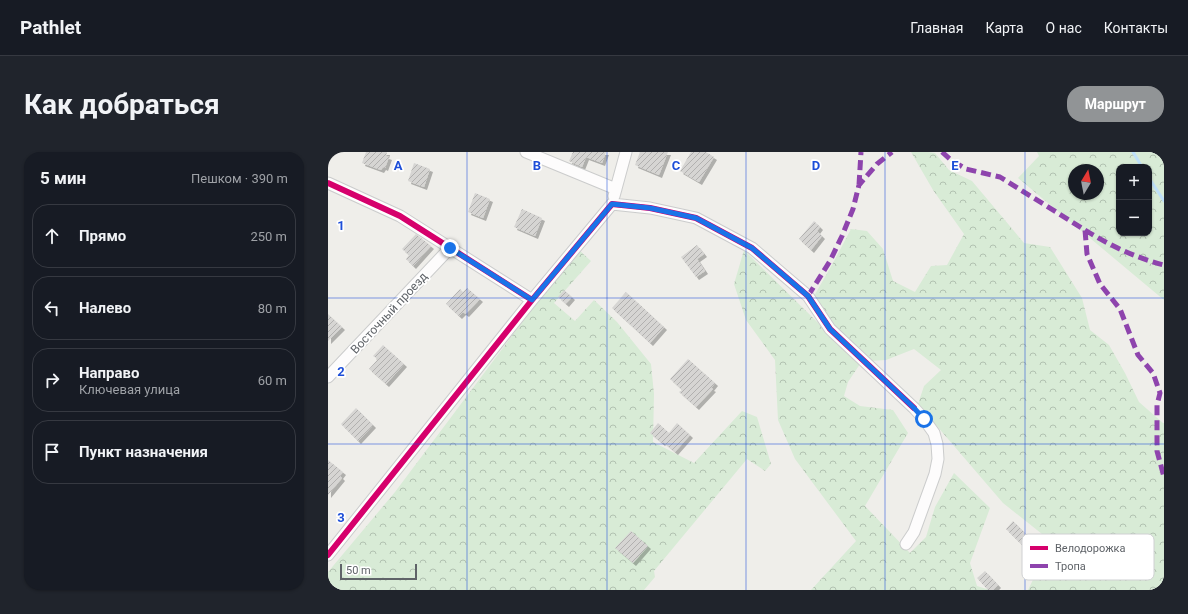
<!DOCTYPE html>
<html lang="ru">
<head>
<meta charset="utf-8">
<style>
	:root { --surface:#171b24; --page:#20242c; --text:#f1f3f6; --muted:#9ea1a6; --line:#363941; --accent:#919496 }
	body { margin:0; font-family:Roboto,sans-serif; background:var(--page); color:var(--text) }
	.controls { position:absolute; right:12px; top:12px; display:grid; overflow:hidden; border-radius:8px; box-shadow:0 1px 3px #0004 }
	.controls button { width:36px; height:36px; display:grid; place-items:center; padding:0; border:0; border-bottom:1px solid var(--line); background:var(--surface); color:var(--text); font:20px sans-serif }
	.compass { position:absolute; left:740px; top:12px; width:36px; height:36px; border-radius:50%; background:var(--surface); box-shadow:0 1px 3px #0004; rotate:10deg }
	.scale { position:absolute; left:12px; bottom:10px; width:77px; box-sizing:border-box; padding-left:4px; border:2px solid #5f6368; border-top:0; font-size:11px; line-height:14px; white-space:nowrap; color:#5f6368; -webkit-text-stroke:3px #fff; paint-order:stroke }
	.stop { position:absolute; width:12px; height:12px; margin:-9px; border:3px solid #1a73e8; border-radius:50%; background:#fff }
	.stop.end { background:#1a73e8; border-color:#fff; box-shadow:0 1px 4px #0008 }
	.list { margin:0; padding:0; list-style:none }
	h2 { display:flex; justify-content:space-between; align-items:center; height:52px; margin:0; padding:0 16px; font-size:17px }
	h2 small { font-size:13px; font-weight:400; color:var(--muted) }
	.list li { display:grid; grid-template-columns:26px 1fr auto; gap:12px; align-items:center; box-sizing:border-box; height:64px; margin:0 8px 8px; padding:0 8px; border:1px solid var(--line); border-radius:16px }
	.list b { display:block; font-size:15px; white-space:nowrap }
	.list p { margin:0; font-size:13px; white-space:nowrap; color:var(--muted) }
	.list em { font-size:13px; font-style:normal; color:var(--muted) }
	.icon { flex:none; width:22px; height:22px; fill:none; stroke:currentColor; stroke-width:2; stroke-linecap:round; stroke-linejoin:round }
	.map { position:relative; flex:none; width:836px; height:438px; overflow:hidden; border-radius:16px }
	header { display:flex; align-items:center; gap:24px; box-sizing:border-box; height:56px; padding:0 20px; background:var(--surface); border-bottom:1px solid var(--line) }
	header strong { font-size:19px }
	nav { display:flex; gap:22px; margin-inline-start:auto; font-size:14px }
	.intro { display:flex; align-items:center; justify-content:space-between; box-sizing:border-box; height:96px; padding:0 24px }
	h1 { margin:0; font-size:28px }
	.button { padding:10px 18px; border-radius:16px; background:var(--accent); color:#fff; font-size:14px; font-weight:700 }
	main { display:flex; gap:24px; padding:0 24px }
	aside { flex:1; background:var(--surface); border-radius:16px; box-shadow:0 1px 3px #0004 }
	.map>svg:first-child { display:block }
</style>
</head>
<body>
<header>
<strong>Pathlet</strong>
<nav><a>Главная</a><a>Карта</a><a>О нас</a><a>Контакты</a></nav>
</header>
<div class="intro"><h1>Как добраться</h1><a class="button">Маршрут</a></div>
<main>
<aside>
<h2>5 мин<small>Пешком · 390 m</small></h2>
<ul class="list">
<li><svg class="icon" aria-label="ahead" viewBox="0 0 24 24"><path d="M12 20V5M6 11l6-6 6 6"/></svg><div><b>Прямо</b></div><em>250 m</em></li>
<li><svg class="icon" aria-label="left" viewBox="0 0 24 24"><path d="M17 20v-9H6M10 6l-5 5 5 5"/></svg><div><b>Налево</b></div><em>80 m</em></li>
<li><svg class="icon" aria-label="right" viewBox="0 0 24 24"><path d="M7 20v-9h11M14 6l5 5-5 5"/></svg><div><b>Направо</b><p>Ключевая улица</p></div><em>60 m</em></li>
<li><svg class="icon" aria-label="arrive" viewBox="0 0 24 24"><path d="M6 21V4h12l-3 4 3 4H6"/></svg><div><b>Пункт назначения</b></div></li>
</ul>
</aside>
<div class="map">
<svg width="836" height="438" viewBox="0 0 836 438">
	<defs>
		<pattern id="forest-crowns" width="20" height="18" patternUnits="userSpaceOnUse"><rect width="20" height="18" fill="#d8ebd6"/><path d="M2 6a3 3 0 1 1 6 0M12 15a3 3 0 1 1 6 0" fill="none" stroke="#b2c2b1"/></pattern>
		<pattern id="building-hatch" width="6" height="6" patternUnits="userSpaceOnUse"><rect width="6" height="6" fill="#d6d5d3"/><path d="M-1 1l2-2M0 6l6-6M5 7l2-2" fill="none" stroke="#b1b0af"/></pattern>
		<filter id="shadow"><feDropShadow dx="3" dy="3" stdDeviation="0" flood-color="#0004"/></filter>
	</defs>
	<rect width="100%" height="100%" fill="#efeeea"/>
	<path fill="url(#forest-crowns)" fill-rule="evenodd" d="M 583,0 L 600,0 L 607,1 L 621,18 L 644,29 L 696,91 L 722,95 L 754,146 L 762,178 L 781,193 L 797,221 L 811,250 L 835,271 L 836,271 L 836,438 L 700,438 L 720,397 L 714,382 L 675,351 L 590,252 L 596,234 L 613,218 L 586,197 L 558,208 L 542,209 L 510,178 L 486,144 L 505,111 L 523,77 L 539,79 L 555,97 L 565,129 L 587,140 L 603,114 L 619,113 L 636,82 L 605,38 Z
		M 709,0 L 836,0 L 836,148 L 690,26 L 711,4 ZM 791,15 L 821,15 L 821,81 L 791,81 ZM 746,18 L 770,18 L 770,42 L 746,42 Z
		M 416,98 L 532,212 L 520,230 L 516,244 L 532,254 L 565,258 L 580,281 L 537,354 L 582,401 L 598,385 L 607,355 L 626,321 L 662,356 L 642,411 L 649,434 L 662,438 L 483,438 L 528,389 L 467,307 L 450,268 L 447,208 L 418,168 L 406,132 Z
		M 252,99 L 263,109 L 226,151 L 247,169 L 266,148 L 289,170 L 323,212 L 326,242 L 325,290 L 366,311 L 414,259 L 429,265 L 443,312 L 437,319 L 419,307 L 326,419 L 327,425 L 316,438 L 0,438 L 0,420 L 67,340 L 207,153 Z"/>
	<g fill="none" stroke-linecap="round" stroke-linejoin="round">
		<path stroke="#bfe0f9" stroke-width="3" d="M 805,0 L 814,15
			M 821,26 L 836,49"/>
	</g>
	<path fill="url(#building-hatch)" filter="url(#shadow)" d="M 38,0 L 59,0 L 58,4 L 61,5 L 57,16 L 55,15 L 53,18 L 34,11 Z
		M 245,0 L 278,0 L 274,11 L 258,5 L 254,15 L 241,9 Z
		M 312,0 L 340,0 L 331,23 L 307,13 Z
		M 363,0 L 378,0 L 386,5 L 371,30 L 352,19 Z
		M 86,11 L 102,17 L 96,35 L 80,29 Z
		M 147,41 L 162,47 L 155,66 L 140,60 Z
		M 194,57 L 214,66 L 207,84 L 186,75 Z
		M 486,69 L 492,75 L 489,79 L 494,84 L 483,98 L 471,87 Z
		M 88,82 L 103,94 L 85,114 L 78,107 L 81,103 L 74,97 Z
		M 369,93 L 376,102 L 369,107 L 377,119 L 368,125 L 353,105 Z
		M 139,136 L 152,147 L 138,162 L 135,160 L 131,164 L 118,152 L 132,137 L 135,140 Z
		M 236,138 L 244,145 L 238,152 L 230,145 Z
		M 298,140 L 336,175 L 322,191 L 284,156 Z
		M 0,162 L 14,175 L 0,189 Z
		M 55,193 L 76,212 L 58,232 L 41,217 L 50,207 L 45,204 Z
		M 360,207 L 387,231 L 383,236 L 385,237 L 368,255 L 351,240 L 354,238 L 342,227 Z
		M 28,256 L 45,273 L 30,289 L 13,272 Z
		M 330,271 L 341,281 L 349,271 L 362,283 L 347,300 L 335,290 L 334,291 L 322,281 Z
		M 0,308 L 15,320 L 12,324 L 14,326 L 0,343 Z
		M 685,369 L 703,387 L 696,395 L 678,377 Z
		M 303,379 L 320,394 L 305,411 L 287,396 Z
		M 657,419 L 670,433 L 665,438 L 660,438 L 649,426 Z"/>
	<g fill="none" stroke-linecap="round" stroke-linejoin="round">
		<g stroke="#cbcccc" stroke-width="13">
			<path id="minor" d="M 198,0 L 288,37
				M 0,31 L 72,64 L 204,148
				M 286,44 L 298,0
				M 0,225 L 122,96
				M 0,403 L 204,148 L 284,52 L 322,56 L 368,66 L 424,96 L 480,144 L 502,177 L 586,256 L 596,267 L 606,281 L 609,292 L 610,307 L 607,322 L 586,380 L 578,392"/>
		</g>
		<use href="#minor" stroke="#fdfcfc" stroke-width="11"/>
		<path stroke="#8e44ad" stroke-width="5" stroke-dasharray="10 5" stroke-linecap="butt" d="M 614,0 L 623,8 L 638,17 L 672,25 L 757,78 L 759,102 L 772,132 L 792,157 L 810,203 L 825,221 L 832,241 L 829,253 L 829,299 L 836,325
			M 531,33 L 533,0
			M 757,78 C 781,93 808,106 836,113
			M 480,144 L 502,109 L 514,84 L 525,57 L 531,33 L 549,12 L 564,0"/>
		<g stroke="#fff" stroke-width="8">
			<path id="cycleway" d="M 0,31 L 72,64 L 204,148
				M 0,403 L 204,148 L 284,52 L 322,56 L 368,66 L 424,96 L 480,144 L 502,177 L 586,256"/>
		</g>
		<use href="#cycleway" stroke="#d6006c" stroke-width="6"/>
	</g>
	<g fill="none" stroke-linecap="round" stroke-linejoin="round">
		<path stroke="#1a73e8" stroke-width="5" d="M 122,96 L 204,148 L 284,52 L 322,56 L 368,66 L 424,96 L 480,144 L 502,177 L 586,256 L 596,267"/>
	</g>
	<path fill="none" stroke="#1d4ed8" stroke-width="1" stroke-opacity="0.55" d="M 139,0 L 139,438M 279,0 L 279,438M 418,0 L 418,438M 557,0 L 557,438M 697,0 L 697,438M 0,146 L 836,146M 0,292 L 836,292"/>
	<g text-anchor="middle" stroke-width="3.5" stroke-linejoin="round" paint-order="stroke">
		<g font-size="12" fill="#5f6368" stroke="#fff">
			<text transform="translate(61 161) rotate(-47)" y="4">Восточный проезд</text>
		</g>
	</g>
	<rect x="694" y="382" width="132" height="46" rx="6" fill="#fff" stroke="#cfd0d2" stroke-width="1"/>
	<rect x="702" y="394" width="18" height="4" fill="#d6006c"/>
	<rect x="702" y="412" width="18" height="4" fill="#8e44ad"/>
	<g font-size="11" fill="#5f6368">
		<text x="727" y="400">Велодорожка</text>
		<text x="727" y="418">Тропа</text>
	</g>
	<g font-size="13" text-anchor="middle" font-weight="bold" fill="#1d4ed8" stroke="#fff" stroke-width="3.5" stroke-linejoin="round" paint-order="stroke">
		<text x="70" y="18">A</text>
		<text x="209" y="18">B</text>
		<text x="348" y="18">C</text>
		<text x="488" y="18">D</text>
		<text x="627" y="18">E</text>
		<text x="13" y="78">1</text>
		<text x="13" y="224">2</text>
		<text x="13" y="370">3</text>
	</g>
</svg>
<div class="controls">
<button>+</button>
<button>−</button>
</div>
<svg class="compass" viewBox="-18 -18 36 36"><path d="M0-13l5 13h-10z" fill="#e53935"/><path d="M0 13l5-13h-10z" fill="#9ea1a6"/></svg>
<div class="scale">50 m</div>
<div class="stop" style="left:596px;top:267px"></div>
<div class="stop end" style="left:122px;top:96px"></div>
</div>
</main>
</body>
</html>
